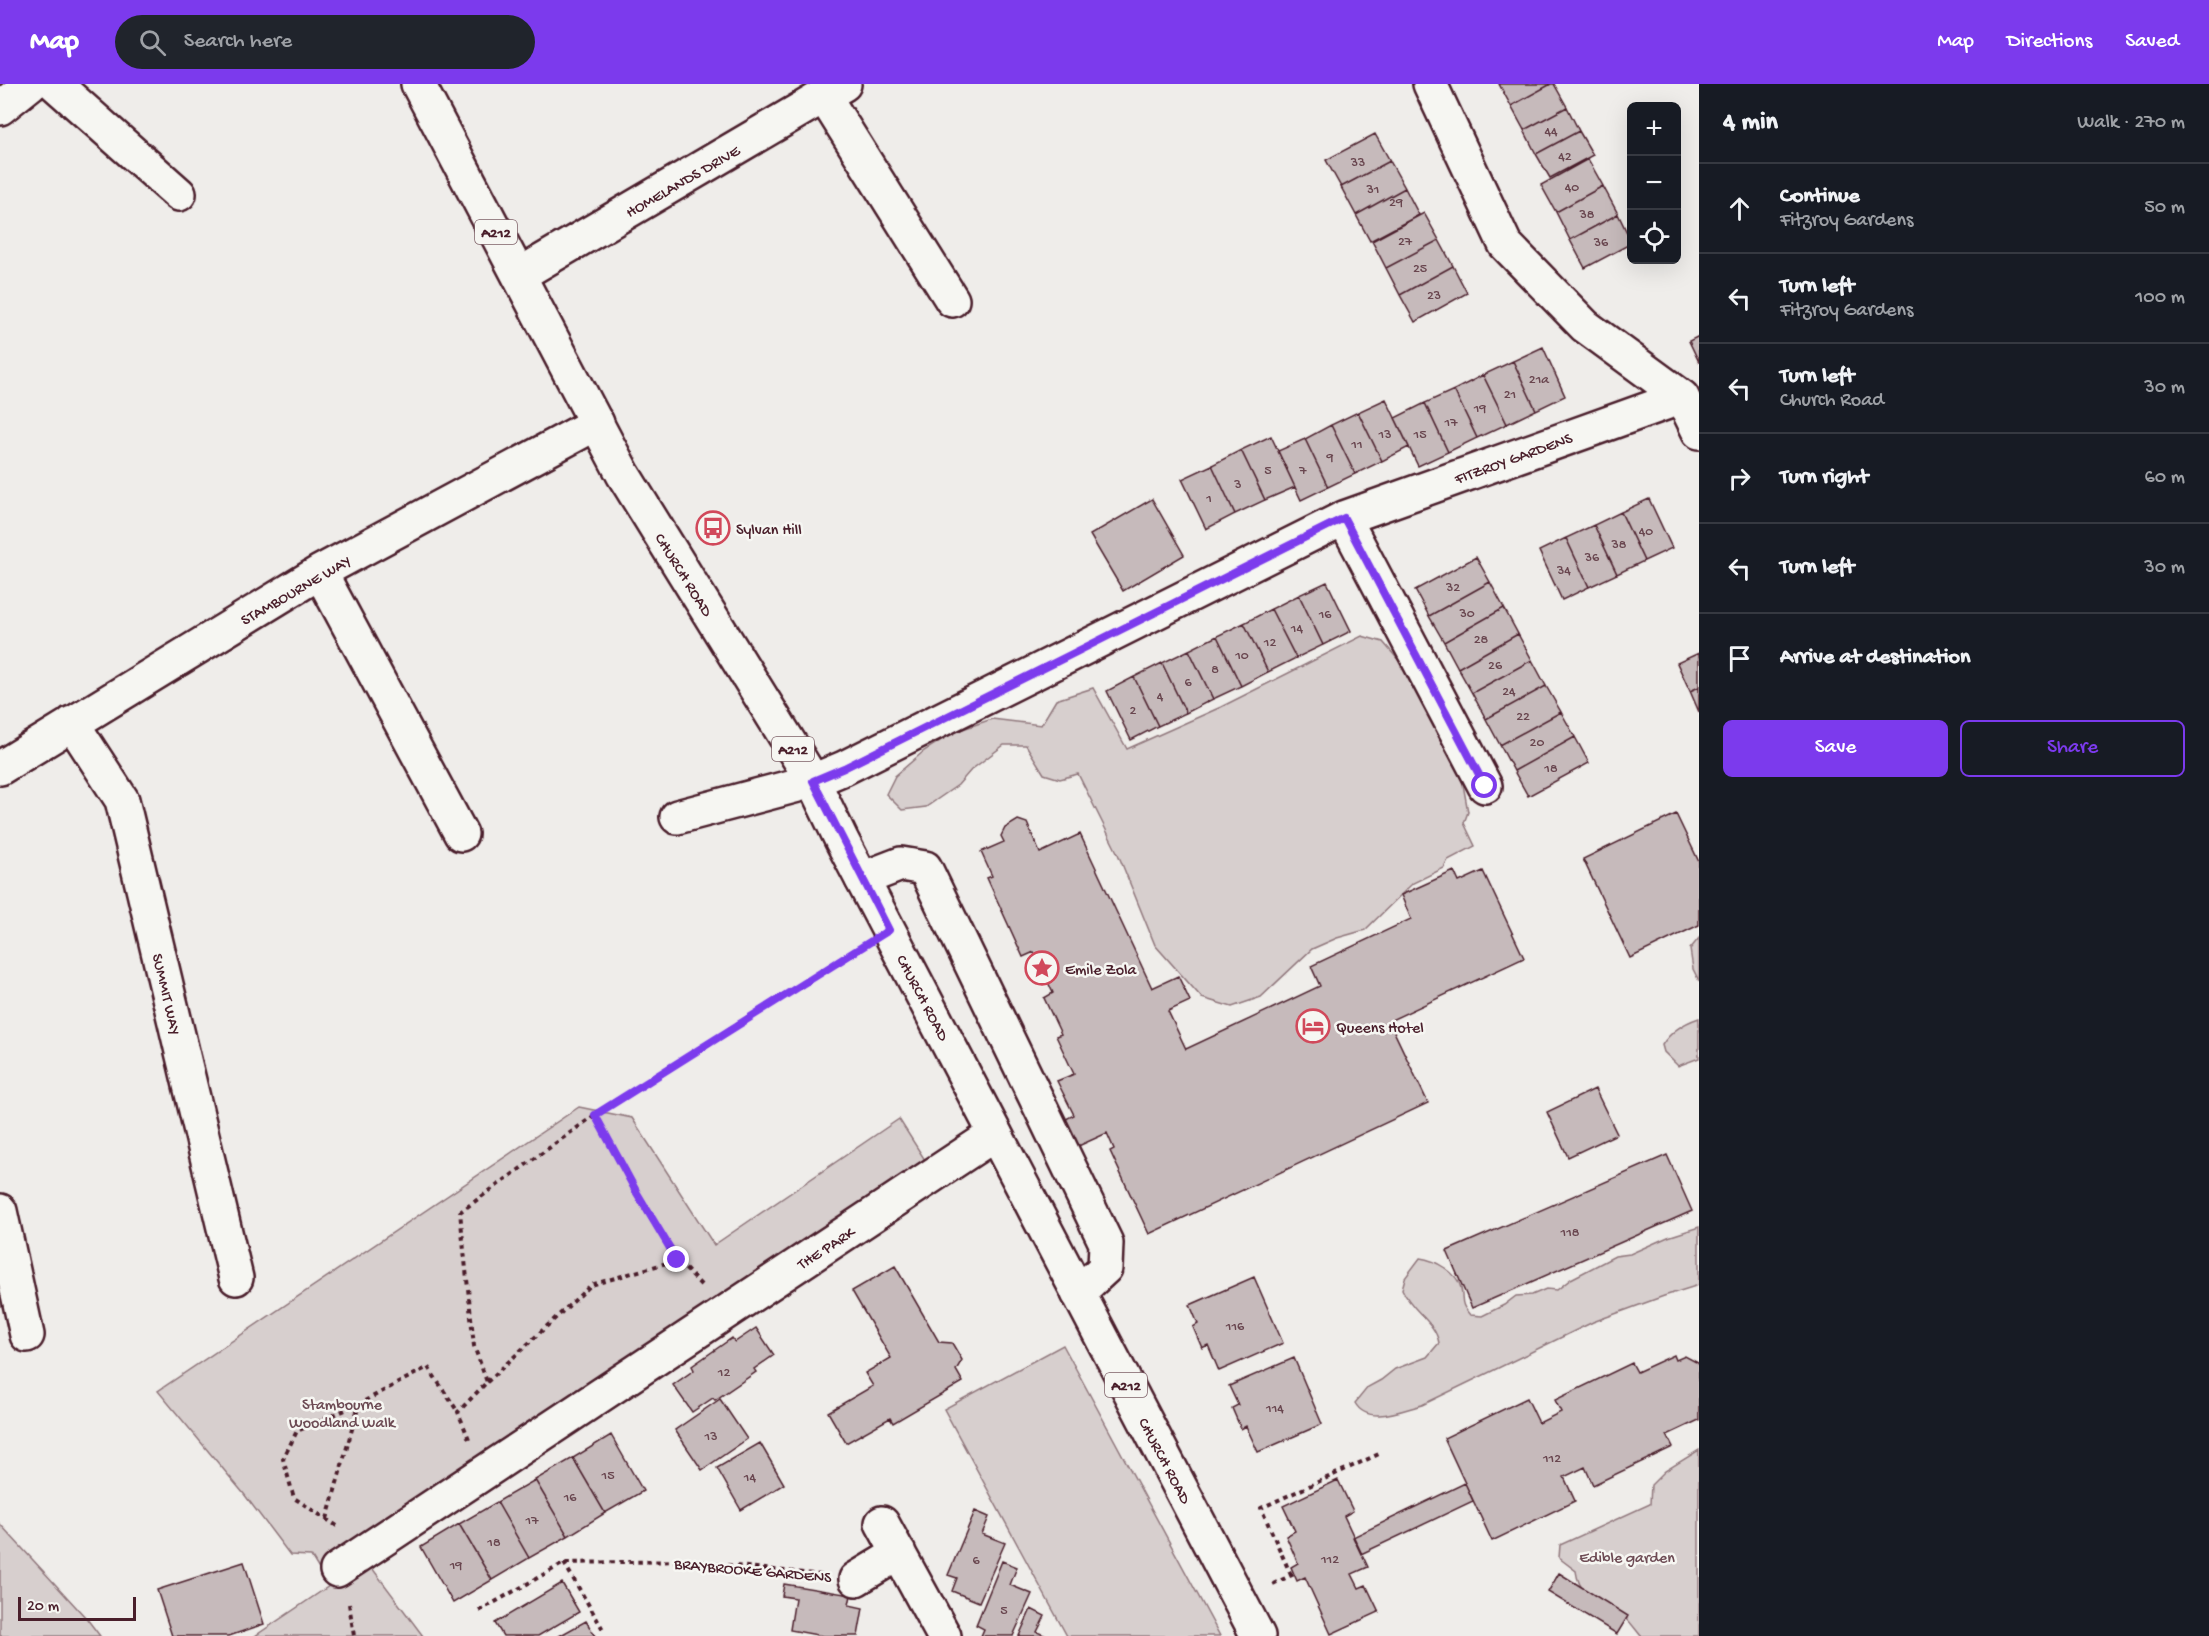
<!DOCTYPE html>
<html lang="en">
<head>
<meta charset="utf-8">
<style>
	:root { --surface:#171b24; --page:#20242c; --text:#f1f3f6; --muted:#9ea1a6; --line:#363941; --accent:#7c3aed }
	body { margin:0; font-family:"Gochi Hand",sans-serif; background:var(--page); color:var(--text) }
	.controls { position:absolute; right:18px; top:18px; display:grid; overflow:hidden; border-radius:9px; box-shadow:0 6px 24px #0002 }
	.controls button { width:54px; height:54px; display:grid; place-items:center; padding:0; border:0; border-bottom:2px solid var(--line); background:var(--surface); color:var(--text); font:30px sans-serif }
	.scale { position:absolute; left:18px; bottom:15px; width:118px; box-sizing:border-box; padding-left:6px; border:3px solid #4a1f2b; border-top:0; font-size:16px; line-height:21px; white-space:nowrap; color:#4a1f2b; -webkit-text-stroke:4px #f6f6f2; paint-order:stroke }
	.stop { position:absolute; width:18px; height:18px; margin:-14px; border:4px solid #7c3aed; border-radius:50%; background:#fff }
	.stop.end { background:#7c3aed; border-color:#fff; box-shadow:0 2px 6px #0008 }
	.list { margin:0; padding:0; list-style:none }
	h2 { display:flex; justify-content:space-between; align-items:center; height:78px; margin:0; padding:0 24px; font-size:26px }
	h2 small { font-size:20px; font-weight:400; color:var(--muted) }
	.list li { display:grid; grid-template-columns:39px 1fr auto; gap:18px; align-items:center; box-sizing:border-box; height:90px; padding:0 24px; border-top:2px solid var(--line) }
	.list b { display:block; font-size:22px; white-space:nowrap }
	.list p { margin:0; font-size:20px; white-space:nowrap; color:var(--muted) }
	.list em { font-size:20px; font-style:normal; color:var(--muted) }
	.actions { display:flex; gap:12px; padding:18px 24px }
	.actions a { flex:1; padding:14px 0; border:2px solid var(--accent); border-radius:9px; text-align:center; font-size:21px; color:var(--accent) }
	.actions .main { background:var(--accent); color:#fff }
	.icon { flex:none; width:33px; height:33px; fill:none; stroke:currentColor; stroke-width:2; stroke-linecap:round; stroke-linejoin:round }
	.map { position:relative; flex:none; width:1699px; height:1552px; overflow:hidden }
	header { display:flex; align-items:center; gap:36px; box-sizing:border-box; height:84px; padding:0 30px; background:var(--accent); color:#fff }
	header strong { font-size:28px }
	nav { display:flex; gap:33px; margin-inline-start:auto; font-size:21px }
	.search { width:420px; height:54px; background:var(--page); display:flex; align-items:center; gap:15px; box-sizing:border-box; padding:0 21px; border-radius:33px; color:var(--muted); font-size:22px }
	main { display:flex }
	aside { flex:1; background:var(--surface) }
	.map>svg:first-child { display:block }
</style>
</head>
<body>
<header>
<strong>Map</strong>
<div class="search"><svg class="icon" aria-label="search" viewBox="0 0 24 24"><circle cx="10" cy="10" r="6"/><path d="M15 15l6 6"/></svg>Search here</div>
<nav><a>Map</a><a>Directions</a><a>Saved</a></nav>
</header>
<main>
<div class="map">
<svg width="1699" height="1552" viewBox="0 0 1699 1552">
	<rect width="100%" height="100%" fill="#efedea"/>
	<filter id="ink" filterUnits="userSpaceOnUse"><feTurbulence type="fractalNoise" baseFrequency=".0167" numOctaves="2"/><feDisplacementMap in="SourceGraphic" scale="12" xChannelSelector="R" yChannelSelector="G"/><feConvolveMatrix kernelMatrix="1 2 1 2 8 2 1 2 1" color-interpolation-filters="sRGB"/></filter>
	<g filter="url(#ink)">
		<path fill="#d7cfce" stroke="#90777c" stroke-width="1.5" d="M 1362,552 L 1383,558 L 1401,579 L 1459,678 L 1468,728 L 1464,739 L 1475,762 L 1448,776 L 1444,784 L 1413,799 L 1365,846 L 1337,854 L 1312,865 L 1261,913 L 1232,923 L 1202,914 L 1155,861 L 1118,770 L 1078,690 L 1060,695 L 1044,690 L 1026,661 L 1004,661 L 971,686 L 958,701 L 926,723 L 902,726 L 886,710 L 895,692 L 924,667 L 954,648 L 992,635 L 1041,641 L 1056,616 L 1093,604 L 1127,665 L 1221,623 Z
			M 1699,854 L 1699,897 L 1693,885 L 1690,865 Z
			M 1699,934 L 1699,974 L 1678,982 L 1664,968 L 1662,961 C 1671,947 1684,939 1699,934 Z
			M 579,1023 L 632,1034 L 714,1161 L 899,1035 L 925,1076 L 357,1464 L 423,1552 L 255,1552 L 329,1502 L 311,1472 L 290,1471 L 244,1410 L 158,1307 Z
			M 1699,1143 L 1699,1201 L 1664,1212 L 1593,1238 L 1422,1321 C 1402,1326 1368,1342 1355,1319 L 1368,1303 L 1381,1296 L 1395,1285 L 1427,1273 L 1439,1259 C 1435,1237 1412,1228 1402,1205 L 1405,1194 L 1420,1174 C 1435,1176 1457,1188 1461,1204 C 1464,1217 1459,1218 1470,1231 L 1482,1232 L 1504,1221 L 1516,1212 L 1532,1211 L 1546,1205 L 1557,1206 L 1571,1195 L 1615,1172 L 1630,1170 L 1668,1153 Z
			M 1063,1261 L 1220,1552 L 1067,1552 L 944,1325 Z
			M 1699,1366 L 1699,1552 L 1641,1552 C 1636,1546 1631,1539 1626,1534 C 1606,1516 1580,1518 1576,1487 L 1559,1474 L 1560,1461 L 1650,1420 L 1651,1401 L 1665,1387 Z
			M 0,1440 L 87,1535 L 100,1552 L 0,1552 Z"/>
		<path fill="#c6babb" stroke="#4a1f2b" stroke-width="1.5" d="M 1499,0 L 1551,0 L 1511,22 Z
			M 1551,0 L 1554,0 L 1567,23 L 1524,46 L 1511,22 Z
			M 1567,23 L 1579,47 L 1536,70 L 1524,46 Z
			M 1579,47 L 1593,71 L 1550,94 L 1536,70 Z
			M 1375,50 L 1390,77 L 1341,103 L 1326,76 Z
			M 1588,75 L 1603,102 L 1556,128 L 1541,101 Z
			M 1390,77 L 1405,104 L 1356,131 L 1341,103 Z
			M 1603,102 L 1618,130 L 1570,156 L 1556,128 Z
			M 1405,104 L 1419,131 L 1370,157 L 1356,131 Z
			M 1424,129 L 1439,156 L 1386,184 L 1372,157 Z
			M 1618,130 L 1632,159 L 1585,184 L 1570,156 Z
			M 1439,156 L 1453,182 L 1400,211 L 1386,184 Z
			M 1453,182 L 1467,209 L 1415,238 L 1400,211 Z
			M 1699,252 L 1699,278 L 1689,257 Z
			M 1543,263 L 1565,312 L 1536,326 L 1513,277 Z
			M 1513,277 L 1536,326 L 1507,340 L 1483,291 Z
			M 1483,291 L 1507,340 L 1477,354 L 1454,306 Z
			M 1454,306 L 1477,354 L 1448,368 L 1425,319 Z
			M 1386,315 L 1409,363 L 1382,377 L 1358,328 Z
			M 1425,319 L 1448,368 L 1418,382 L 1395,334 Z
			M 1358,328 L 1382,377 L 1355,390 L 1331,341 Z
			M 1331,341 L 1355,390 L 1328,403 L 1305,355 Z
			M 1271,352 L 1295,403 L 1265,416 L 1241,366 Z
			M 1305,355 L 1328,403 L 1301,416 L 1278,367 Z
			M 1241,366 L 1265,416 L 1235,430 L 1212,381 Z
			M 1212,381 L 1235,430 L 1206,445 L 1182,395 Z
			M 1152,415 L 1184,471 L 1123,507 L 1090,451 Z
			M 1649,415 L 1672,464 L 1644,477 L 1621,428 Z
			M 1621,428 L 1644,477 L 1617,490 L 1594,441 Z
			M 1594,441 L 1617,490 L 1589,503 L 1566,454 Z
			M 1566,454 L 1589,503 L 1562,516 L 1539,467 Z
			M 1476,473 L 1490,498 L 1429,532 L 1415,506 Z
			M 1327,498 L 1351,547 L 1323,561 L 1299,511 Z
			M 1490,498 L 1504,524 L 1444,558 L 1429,532 Z
			M 1299,511 L 1323,561 L 1296,574 L 1271,525 Z
			M 1504,524 L 1518,550 L 1458,584 L 1444,558 Z
			M 1271,525 L 1296,574 L 1268,588 L 1244,539 Z
			M 1244,539 L 1268,588 L 1241,602 L 1217,552 Z
			M 1518,550 L 1532,576 L 1472,609 L 1458,584 Z
			M 1217,552 L 1241,602 L 1213,615 L 1189,566 Z
			M 1189,566 L 1213,615 L 1186,629 L 1162,579 Z
			M 1699,569 L 1699,603 L 1690,607 L 1677,579 Z
			M 1532,576 L 1546,602 L 1486,635 L 1472,609 Z
			M 1162,579 L 1186,629 L 1158,642 L 1134,593 Z
			M 1134,593 L 1158,642 L 1131,656 L 1107,607 Z
			M 1546,602 L 1561,628 L 1500,661 L 1486,635 Z
			M 1699,603 L 1699,628 L 1690,607 Z
			M 1561,628 L 1575,653 L 1514,687 L 1500,661 Z
			M 1575,653 L 1589,679 L 1528,712 L 1514,687 Z
			M 1676,730 L 1699,778 L 1699,841 L 1630,874 L 1583,775 Z
			M 1018,736 L 1027,739 L 1040,769 L 1080,750 L 1152,904 L 1178,892 L 1190,917 L 1168,927 L 1186,965 L 1320,902 L 1311,882 L 1411,835 L 1401,811 L 1454,787 L 1459,798 L 1483,787 L 1524,874 L 1389,937 L 1428,1019 L 1149,1150 L 1110,1067 L 1114,1065 L 1107,1049 L 1074,1064 L 1062,1037 L 1074,1031 L 1057,997 L 1074,990 L 1056,952 L 1061,950 L 1044,914 L 1053,909 L 1034,868 L 1023,873 L 987,794 L 992,792 L 981,768 L 1004,758 L 1001,752 L 1005,744 Z
			M 1595,1005 L 1617,1050 L 1568,1073 L 1547,1028 Z
			M 1667,1071 L 1692,1127 L 1472,1224 L 1447,1167 Z
			M 895,1182 L 939,1258 L 952,1259 L 962,1276 L 956,1286 L 963,1298 L 893,1339 L 890,1334 L 846,1359 L 828,1328 L 873,1302 L 865,1289 L 891,1274 L 852,1207 Z
			M 1254,1193 L 1283,1259 L 1219,1287 L 1208,1261 L 1202,1264 L 1193,1243 L 1198,1240 L 1190,1221 Z
			M 756,1244 L 774,1271 L 754,1285 L 756,1288 L 715,1316 L 713,1314 L 692,1328 L 673,1301 L 694,1286 L 692,1282 L 732,1254 L 735,1258 Z
			M 1674,1271 L 1676,1276 L 1685,1272 L 1698,1279 L 1699,1282 L 1699,1336 L 1667,1351 L 1673,1363 L 1593,1401 L 1585,1383 L 1564,1393 L 1575,1417 L 1492,1457 L 1444,1354 L 1527,1314 L 1539,1339 L 1561,1328 L 1555,1316 L 1632,1279 L 1637,1288 Z
			M 1294,1274 L 1322,1340 L 1258,1368 L 1246,1342 L 1241,1345 L 1232,1324 L 1238,1321 L 1229,1302 Z
			M 720,1315 L 747,1355 L 702,1386 L 675,1346 Z
			M 611,1351 L 643,1407 L 605,1429 L 573,1374 Z
			M 760,1359 L 784,1400 L 741,1426 L 717,1384 Z
			M 573,1374 L 605,1429 L 568,1452 L 535,1396 Z
			M 535,1396 L 568,1452 L 529,1474 L 497,1418 Z
			M 1338,1396 L 1353,1427 L 1344,1432 L 1368,1483 L 1352,1490 L 1359,1504 L 1366,1501 L 1379,1528 L 1331,1550 L 1305,1493 L 1297,1497 L 1291,1483 L 1298,1479 L 1286,1452 L 1295,1447 L 1283,1422 Z
			M 1465,1399 L 1473,1417 L 1361,1470 L 1353,1453 Z
			M 497,1418 L 529,1474 L 492,1496 L 459,1440 Z
			M 975,1427 L 989,1433 L 982,1450 L 1005,1459 L 979,1518 L 952,1507 L 957,1494 L 948,1491 Z
			M 459,1440 L 492,1496 L 453,1519 L 421,1463 Z
			M 1002,1477 L 1017,1483 L 1010,1501 L 1032,1510 L 1013,1552 L 981,1552 L 984,1545 L 976,1541 Z
			M 244,1478 L 264,1540 L 229,1552 L 172,1552 L 157,1506 Z
			M 1559,1489 L 1628,1532 L 1617,1550 L 1548,1508 Z
			M 562,1499 L 579,1528 L 538,1552 L 503,1552 L 495,1539 Z
			M 784,1500 L 851,1511 L 849,1521 L 863,1524 L 858,1552 L 823,1552 L 790,1546 L 795,1514 L 782,1512 Z
			M 1031,1525 L 1045,1532 L 1037,1548 L 1046,1552 L 1019,1552 Z
			M 586,1537 L 595,1552 L 559,1552 Z"/>
		<g fill="none" stroke-linecap="round" stroke-linejoin="round">
			<g stroke="#4a1f2b" stroke-width="38">
				<path id="minor" d="M 55,0 L 179,110
					M 1430,0 L 1505,160 L 1585,242 L 1682,313 L 1699,348
					M 824,12 L 952,216
					M 0,24 L 30,0
					M 519,191 L 844,0
					M 1344,434 L 1485,702
					M 320,488 L 461,750
					M 72,639 L 122,716 L 236,1194
					M 0,684 L 320,488 L 597,339
					M 677,733 L 813,697 L 844,684 L 1344,434 L 1682,313
					M 862,795 L 901,780 L 925,784 L 1106,1159 L 1105,1184 L 1078,1209
					M 0,1127 L 27,1251
					M 882,1439 L 944,1552
					M 337,1486 L 995,1050
					M 856,1495 L 899,1469"/>
			</g>
			<g stroke="#4a1f2b" stroke-width="38">
				<path id="major" d="M 418,0 L 623,390 L 813,697 L 842,757 L 1258,1552"/>
			</g>
			<path stroke="#4a1f2b" stroke-width="4" stroke-dasharray="4.5 4.5" stroke-linecap="butt" d="M 701,1201 L 677,1176 L 637,1109 L 595,1031 L 857,866
				M 487,1298 L 591,1201 L 677,1176
				M 469,1355 L 458,1328 L 487,1298 L 474,1262 L 460,1128 L 595,1031
				M 327,1435 L 359,1320 L 428,1283 L 458,1328
				M 337,1442 L 294,1414 L 283,1375 L 297,1347 L 359,1320
				M 564,1479 L 604,1547
				M 1291,1491 L 1261,1424 L 1379,1370
				M 1273,1500 L 1294,1490
				M 349,1520 L 354,1552
				M 479,1527 L 564,1479 L 690,1477 L 822,1491"/>
			<use href="#minor" stroke="#f6f6f2" stroke-width="33"/>
			<use href="#major" stroke="#f6f6f2" stroke-width="33"/>
		</g>
	</g>
	<g fill="none" stroke-linecap="round" stroke-linejoin="round" filter="url(#ink)">
		<path stroke="#7c3aed" stroke-width="8" d="M 677,1176 L 637,1109 L 595,1031 L 889,846 L 813,697 L 844,684 L 1344,434 L 1485,702"/>
	</g>
	<defs>
		<g id="bus-ring" transform="scale(1.725)"><circle r="9.5" fill="#f6f6f2" stroke="#d1495b" stroke-width="1.5"/><path d="M-5-6H5V4H4V6H2V4H-2V6H-4V4H-5ZM-3.5-4V0h7V-4ZM-3.5 1.2v1.5H-2V1.2ZM2 1.2v1.5H3.5V1.2Z" fill="#d1495b"/></g>
		<g id="sight-ring" transform="scale(1.725)"><circle r="9.5" fill="#f6f6f2" stroke="#d1495b" stroke-width="1.5"/><path d="M0-6L1.8-2.2L6-1.7L2.9 1.2L3.7 5.4L0 3.3L-3.7 5.4L-2.9 1.2L-6-1.7L-1.8-2.2Z" fill="#d1495b"/></g>
		<g id="hotel-ring" transform="scale(1.725)"><circle r="9.5" fill="#f6f6f2" stroke="#d1495b" stroke-width="1.5"/><path d="M-6-4.5h1.5V1H6V5H4.5V3h-9V5H-6ZM-4 0a1.8 1.8 0 1 1 3.6 0ZM.5 0V-2.5h3Q6-2.5 6 0Z" fill="#d1495b"/></g>
	</defs>
	<g fill-rule="evenodd">
		<use href="#bus-ring" x="713" y="444"/>
		<use href="#sight-ring" x="1042" y="884"/>
		<use href="#hotel-ring" x="1313" y="942"/>
	</g>
	<g text-anchor="middle" stroke-width="5" stroke-linejoin="round" paint-order="stroke">
		<g font-size="14" fill="#69464f">
			<text x="1551" y="51">44</text>
			<text x="1565" y="76">42</text>
			<text x="1358" y="82">33</text>
			<text x="1572" y="107">40</text>
			<text x="1373" y="109">31</text>
			<text x="1396" y="122">29</text>
			<text x="1587" y="134">38</text>
			<text x="1405" y="161">27</text>
			<text x="1601" y="162">36</text>
			<text x="1420" y="188">25</text>
			<text x="1434" y="215">23</text>
			<text x="1539" y="299">21a</text>
			<text x="1510" y="314">21</text>
			<text x="1480" y="328">19</text>
			<text x="1451" y="342">17</text>
			<text x="1385" y="354">13</text>
			<text x="1420" y="354">15</text>
			<text x="1357" y="364">11</text>
			<text x="1330" y="377">9</text>
			<text x="1268" y="390">5</text>
			<text x="1303" y="390">7</text>
			<text x="1238" y="404">3</text>
			<text x="1209" y="418">1</text>
			<text x="1646" y="451">40</text>
			<text x="1619" y="464">38</text>
			<text x="1592" y="477">36</text>
			<text x="1564" y="490">34</text>
			<text x="1453" y="507">32</text>
			<text x="1467" y="533">30</text>
			<text x="1325" y="534">16</text>
			<text x="1297" y="548">14</text>
			<text x="1481" y="559">28</text>
			<text x="1270" y="562">12</text>
			<text x="1242" y="575">10</text>
			<text x="1495" y="585">26</text>
			<text x="1215" y="589">8</text>
			<text x="1188" y="602">6</text>
			<text x="1509" y="611">24</text>
			<text x="1160" y="616">4</text>
			<text x="1133" y="630">2</text>
			<text x="1523" y="636">22</text>
			<text x="1537" y="662">20</text>
			<text x="1551" y="688">18</text>
			<text x="1570" y="1152">118</text>
			<text x="1235" y="1246">116</text>
			<text x="724" y="1292">12</text>
			<text x="1275" y="1328">114</text>
			<text x="711" y="1356">13</text>
			<text x="1552" y="1378">112</text>
			<text x="608" y="1395">15</text>
			<text x="750" y="1397">14</text>
			<text x="570" y="1417">16</text>
			<text x="532" y="1440">17</text>
			<text x="494" y="1462">18</text>
			<text x="1330" y="1479">112</text>
			<text x="976" y="1480">6</text>
			<text x="456" y="1485">19</text>
			<text x="1004" y="1530">5</text>
		</g>
		<g fill="#f6f6f2" stroke="#7e6067" stroke-width="1.5">
			<rect x="475" y="136" width="42" height="24" rx="4.5"/>
			<rect x="772" y="653" width="42" height="24" rx="4.5"/>
			<rect x="1105" y="1289" width="42" height="24" rx="4.5"/>
		</g>
		<g font-size="15" font-weight="bold" fill="#4a1f2b">
			<text x="496" y="153">A212</text>
			<text x="793" y="670">A212</text>
			<text x="1126" y="1306">A212</text>
		</g>
		<g font-size="16" fill="#4a1f2b" stroke="#f6f6f2">
			<text transform="translate(682 96) rotate(-30)" y="6">HOMELANDS DRIVE</text>
			<text transform="translate(1513 373) rotate(-20)" y="6">FITZROY GARDENS</text>
			<text transform="translate(685 490) rotate(58)" y="6">CHURCH ROAD</text>
			<text transform="translate(295 505) rotate(-30)" y="6">STAMBOURNE WAY</text>
			<text transform="translate(168 910) rotate(77)" y="6">SUMMIT WAY</text>
			<text transform="translate(924 913) rotate(62)" y="6">CHURCH ROAD</text>
			<text transform="translate(825 1163) rotate(-33)" y="6">THE PARK</text>
			<text transform="translate(1166 1376) rotate(62)" y="6">CHURCH ROAD</text>
			<text transform="translate(753 1485) rotate(5)" y="6">BRAYBROOKE GARDENS</text>
		</g>
		<g font-size="16" fill="#4a1f2b" stroke="#f6f6f2" text-anchor="start">
			<text x="736" y="450">Sylvan Hill</text>
			<text x="1065" y="890">Emile Zola</text>
			<text x="1336" y="948">Queens Hotel</text>
		</g>
		<g font-size="16" fill="#6d4b54" stroke="#f6f6f2">
			<text x="342" y="1325">Stambourne<tspan x="342" dy="18">Woodland Walk</tspan></text>
			<text x="1627" y="1478">Edible garden</text>
		</g>
	</g>
</svg>
<div class="controls">
<button>+</button>
<button>−</button>
<button><svg class="icon" aria-label="locate" viewBox="0 0 24 24"><circle cx="12" cy="12" r="6"/><path d="M12 2v4M12 18v4M2 12h4M18 12h4"/></svg></button>
</div>
<div class="scale">20 m</div>
<div class="stop" style="left:1485px;top:702px"></div>
<div class="stop end" style="left:677px;top:1176px"></div>
</div>
<aside>
<h2>4 min<small>Walk · 270 m</small></h2>
<ul class="list">
<li><svg class="icon" aria-label="ahead" viewBox="0 0 24 24"><path d="M12 20V5M6 11l6-6 6 6"/></svg><div><b>Continue</b><p>Fitzroy Gardens</p></div><em>50 m</em></li>
<li><svg class="icon" aria-label="left" viewBox="0 0 24 24"><path d="M17 20v-9H6M10 6l-5 5 5 5"/></svg><div><b>Turn left</b><p>Fitzroy Gardens</p></div><em>100 m</em></li>
<li><svg class="icon" aria-label="left" viewBox="0 0 24 24"><path d="M17 20v-9H6M10 6l-5 5 5 5"/></svg><div><b>Turn left</b><p>Church Road</p></div><em>30 m</em></li>
<li><svg class="icon" aria-label="right" viewBox="0 0 24 24"><path d="M7 20v-9h11M14 6l5 5-5 5"/></svg><div><b>Turn right</b></div><em>60 m</em></li>
<li><svg class="icon" aria-label="left" viewBox="0 0 24 24"><path d="M17 20v-9H6M10 6l-5 5 5 5"/></svg><div><b>Turn left</b></div><em>30 m</em></li>
<li><svg class="icon" aria-label="arrive" viewBox="0 0 24 24"><path d="M6 21V4h12l-3 4 3 4H6"/></svg><div><b>Arrive at destination</b></div></li>
</ul>
<div class="actions"><a class="main">Save</a><a>Share</a></div>
</aside>
</main>
</body>
</html>
